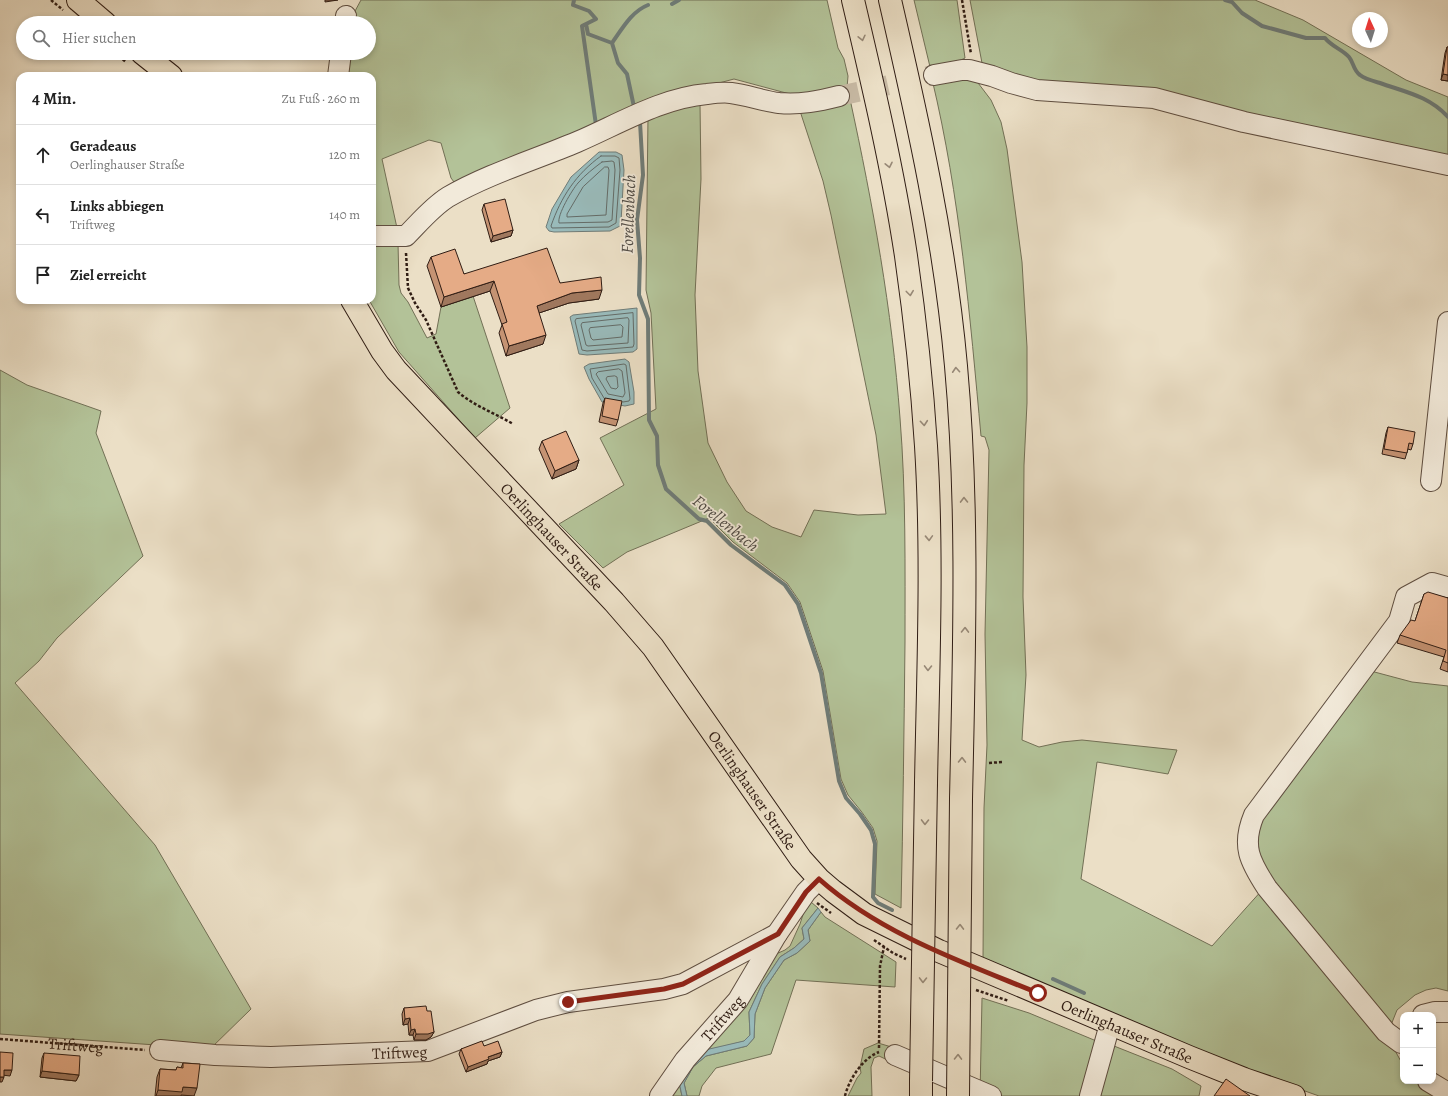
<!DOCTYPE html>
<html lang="de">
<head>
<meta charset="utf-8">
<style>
	:root { --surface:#fff; --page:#f2f2f2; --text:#222; --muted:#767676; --line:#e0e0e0 }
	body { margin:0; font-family:Alegreya,serif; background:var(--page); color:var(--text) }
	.controls { position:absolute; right:12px; bottom:12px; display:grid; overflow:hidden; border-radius:8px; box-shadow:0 2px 6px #0003 }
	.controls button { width:36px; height:36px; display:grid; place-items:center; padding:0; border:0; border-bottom:1px solid var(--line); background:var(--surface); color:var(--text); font:20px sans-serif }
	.compass { position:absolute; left:1352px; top:12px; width:36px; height:36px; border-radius:50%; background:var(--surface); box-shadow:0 2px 6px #0003; rotate:356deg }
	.stop { position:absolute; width:12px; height:12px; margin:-9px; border:3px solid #8f2418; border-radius:50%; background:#fff }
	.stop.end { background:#8f2418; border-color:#fff; box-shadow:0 1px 4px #0008 }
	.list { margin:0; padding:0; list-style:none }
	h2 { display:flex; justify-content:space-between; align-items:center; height:52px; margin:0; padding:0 16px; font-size:17px }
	h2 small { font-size:13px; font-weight:400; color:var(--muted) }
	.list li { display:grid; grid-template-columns:26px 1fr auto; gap:12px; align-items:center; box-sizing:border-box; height:60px; padding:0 16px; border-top:1px solid var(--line) }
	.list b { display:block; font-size:15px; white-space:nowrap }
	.list p { margin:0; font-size:13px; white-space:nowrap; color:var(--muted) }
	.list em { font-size:13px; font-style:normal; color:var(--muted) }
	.icon { flex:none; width:22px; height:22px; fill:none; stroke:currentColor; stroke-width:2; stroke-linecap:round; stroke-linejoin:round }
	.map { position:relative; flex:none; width:1448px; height:1096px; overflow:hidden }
	.search { position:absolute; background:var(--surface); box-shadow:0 2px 6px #0003; left:16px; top:16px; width:360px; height:44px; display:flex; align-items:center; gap:10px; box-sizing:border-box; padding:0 14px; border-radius:22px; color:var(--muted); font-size:15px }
	.panel { position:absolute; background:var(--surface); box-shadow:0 2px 6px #0003; left:16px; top:72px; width:360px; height:232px; border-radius:12px }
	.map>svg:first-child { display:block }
</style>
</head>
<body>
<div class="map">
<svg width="1448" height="1096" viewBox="0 0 1448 1096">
	<rect width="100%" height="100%" fill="#ebdfc6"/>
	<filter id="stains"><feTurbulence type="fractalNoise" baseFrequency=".005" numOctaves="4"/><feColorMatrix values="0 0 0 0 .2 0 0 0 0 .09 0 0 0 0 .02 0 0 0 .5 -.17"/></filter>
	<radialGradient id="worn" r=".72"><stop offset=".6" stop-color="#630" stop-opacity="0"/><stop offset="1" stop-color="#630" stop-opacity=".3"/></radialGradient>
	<path fill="#b3c298" stroke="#727056" d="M 361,0 L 827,0 L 838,48 L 844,59 L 848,76 L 847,88 L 801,97 L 734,79 L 655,100 L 457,186 L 451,178 L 441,143 L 429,140 L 382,159 L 397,228 L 372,229 L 372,76 L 345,76 L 348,53 L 369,53 L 369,23 L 353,23 L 354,13 Z
		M 914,0 L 957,0 L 965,58 L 945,68 L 931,71 Z
		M 970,0 L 1255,0 L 1303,20 L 1406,80 L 1448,97 L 1448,161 L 1038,85 L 987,69 L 982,63 Z
		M 972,75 L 991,100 L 1001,122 L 1007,149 L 1022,262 L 1027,347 L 1027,403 L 1024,465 L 1023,597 L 1026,675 L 1022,740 L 1039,747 L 1062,742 L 1082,740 L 1177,750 L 1168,774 L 1097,762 L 1081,879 L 1212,946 L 1263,889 L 1393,1047 L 1403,1065 L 1403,1081 L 1418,1081 L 1441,1096 L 1319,1096 L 1232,1065 L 983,959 L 984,808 L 987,745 L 985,634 L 989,450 L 985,437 L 981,436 C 970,317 960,196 932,79 Z
		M 850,99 C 873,205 892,310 900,418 C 906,492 905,568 905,642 C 904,731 903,820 901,908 L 875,894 L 877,841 L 873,828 L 861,811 L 848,795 L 841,779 L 823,671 L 800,602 L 787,583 L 733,542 L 709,518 L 627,552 L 603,568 L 559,524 L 624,485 L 600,438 L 656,409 L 651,313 L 646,290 L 648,116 L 700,103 L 701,179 L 695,295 L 698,371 L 708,443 L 727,482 L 746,511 L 772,527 L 801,537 L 814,510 L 858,515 L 886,514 L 876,435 L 831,215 L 823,181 L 800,111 Z
		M 372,241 L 398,243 L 399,285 L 401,293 L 408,302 L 427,338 L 436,334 L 441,307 L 473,296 L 510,408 L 475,438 L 399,352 L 369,300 L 372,300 Z
		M 0,370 L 27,385 L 101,411 L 96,433 L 143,556 L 57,638 L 39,661 L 15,683 L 155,845 L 251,1009 L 208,1051 L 156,1045 L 0,1034 Z
		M 1367,670 L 1412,682 L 1448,686 L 1448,991 L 1436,988 L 1426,990 L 1415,995 L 1397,1010 L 1389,1030 L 1256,862 L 1258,818 Z
		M 808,902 L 811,902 L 818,908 L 802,928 L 804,939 L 794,948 L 780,957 L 762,984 L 749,1012 L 750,1035 L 745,1041 L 705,1051 L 679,1082 L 682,1096 L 665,1096 L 776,954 L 785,950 L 790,946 L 800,924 L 806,905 Z
		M 821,912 L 825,917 L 896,962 L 895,987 L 796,980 L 771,1054 L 716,1068 L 702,1086 L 699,1096 L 687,1096 L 684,1083 L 693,1067 L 706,1056 L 747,1046 L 754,1038 L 755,1014 L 765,988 L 784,960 L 797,953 L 810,941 L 808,930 Z
		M 982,998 L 1029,1013 L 1094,1040 L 1114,1046 L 1172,1069 L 1201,1086 L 1199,1096 L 980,1096 Z
		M 878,1043 L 895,1048 L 896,1064 L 879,1056 L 874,1058 L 871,1067 L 872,1096 L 848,1096 L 857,1078 L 861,1073 L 860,1067 L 864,1049 Z"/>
	<path fill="#9bb" stroke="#6f7c78" d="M 599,152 L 616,152 L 622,155 L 624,170 L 621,222 L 620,226 L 610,231 L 554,232 L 549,231 L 546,227 L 552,209 L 571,177 Z
		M 637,308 L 637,349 L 633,352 L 587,355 L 579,354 L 570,317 L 573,315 Z
		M 625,359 L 629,362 L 634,392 L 634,404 L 625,406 L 602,402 L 589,379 L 584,367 L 589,364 Z
		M 818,908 L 821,912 L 808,930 L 810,941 L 797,953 L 784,960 L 765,988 L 755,1014 L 754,1038 L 747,1046 L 706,1056 L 693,1067 L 684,1083 L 687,1096 L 682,1096 L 679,1082 L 705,1050 L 744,1041 L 750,1035 L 749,1012 L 762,984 L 780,957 L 794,948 L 804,939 L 802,928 Z"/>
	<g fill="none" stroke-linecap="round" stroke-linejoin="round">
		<path stroke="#646c68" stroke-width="1" d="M 601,156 L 615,156 L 619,158 L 620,170 L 616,223 L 609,227 L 552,228 L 551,226 C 561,197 576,174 601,156 Z
			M 602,162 L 612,161 L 614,162 L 615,170 L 612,220 L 608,222 L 559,223 C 557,215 572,190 578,183 C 585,175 594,168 602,162 Z
			M 605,167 L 608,167 L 609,170 L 606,215 L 567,217 L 567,214 L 583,187 Z
			M 633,313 L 634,344 L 633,347 L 587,351 L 582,350 L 575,321 L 576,319 Z
			M 628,318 L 629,320 L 628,343 L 588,346 L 586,345 L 581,325 L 582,323 Z
			M 621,325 L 623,327 L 622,337 L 593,340 L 591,338 L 589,330 L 590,328 Z
			M 619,369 L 622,371 L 625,393 L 623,397 L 608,394 L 596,374 L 598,372 Z
			M 615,376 L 617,377 L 618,387 L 616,389 L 611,388 L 606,379 L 607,377 Z
			M 604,398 L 592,378 L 590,369 L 624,364 L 626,365 L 630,399 L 629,401 L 623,402"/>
		<path stroke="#6f7c78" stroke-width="4" d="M 574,0 L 573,5 L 589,11 L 596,19 L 586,24 L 588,34 L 612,43 L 618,63 L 627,74 L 634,107
			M 1225,0 L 1232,2 L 1242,13 L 1262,26 L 1306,38 L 1325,38 C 1332,47 1342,49 1349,57 C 1354,63 1353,70 1360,75 C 1365,79 1373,81 1380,83 C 1405,92 1429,96 1448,117
			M 672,4 L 679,0
			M 586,24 L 582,26 L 596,125
			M 612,43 C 622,29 632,11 648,5
			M 640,122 L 643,175 L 637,220 L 640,258 L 639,295 L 648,319 L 649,420 L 657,436 L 658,465 L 666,489 L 699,519 L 707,521 L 731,545 L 785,585 L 798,604 L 821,673 L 839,781 L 846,798 L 860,814 L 871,830 L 875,844 L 873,897 L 878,903 L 892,910
			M 1053,979 L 1084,993"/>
		<path stroke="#c6b8a2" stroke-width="20" stroke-dasharray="20 10" stroke-linecap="butt" d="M 839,96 L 934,75"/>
		<g stroke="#5f4e40" stroke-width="22">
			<g id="minor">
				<path d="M 345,23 L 346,16"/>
				<path d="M 934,75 L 962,70 L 969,70 L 992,76 L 1011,83 L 1037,90 L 1154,98 L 1244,122 L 1448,165"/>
				<path d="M 338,76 L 341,53"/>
				<path d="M 372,236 L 406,236 C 419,223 432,207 448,197 C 488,174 534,160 577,142 C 619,124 661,98 707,94 C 715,93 724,92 731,93 C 747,95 763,101 779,103 C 800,105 819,101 839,96"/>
				<path d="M 1431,481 L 1448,322"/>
				<path d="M 1423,1015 L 1435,1012 L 1448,1012"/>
				<path d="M 1401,1043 L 1386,1032 L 1267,888 C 1250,862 1241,846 1254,815 L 1399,621 L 1406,597 L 1432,583 L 1447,587"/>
				<path id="s2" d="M 160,1050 L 215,1055 L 271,1057 L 428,1051 L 536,1010 L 568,1002 L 664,989 L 683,984 L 777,934 L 806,892 L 819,879"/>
				<path d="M 895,1055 L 991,1096"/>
				<path d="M 1428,1081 L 1448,1093"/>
				<path id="s3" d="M 660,1096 L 685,1060 L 738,1000 L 777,934"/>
				<path d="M 1090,1096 L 1110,1024"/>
			</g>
		</g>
		<g stroke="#301d14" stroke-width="24">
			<g id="major">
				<path d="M 78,0 L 105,23"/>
				<path d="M 142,53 L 171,76"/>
				<path id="s4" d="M 352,300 L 382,351 L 396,370 L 614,602 L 653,647 L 801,859 L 819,879 L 833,891 L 864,914 L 939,951 L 1189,1057 L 1244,1079 L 1294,1096"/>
			</g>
		</g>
		<g stroke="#301d14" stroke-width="24">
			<path id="highway" d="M 853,0 C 873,85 893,170 906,256 C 915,319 922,383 926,446 C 933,558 928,671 926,783
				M 890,0 C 918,121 945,242 956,366 C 969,510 964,655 961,799
				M 921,1096 L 921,1081"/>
		</g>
		<g stroke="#301d14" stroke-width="2.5" stroke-dasharray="3 2" stroke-linecap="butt">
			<path d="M 51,0 L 63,10"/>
			<path d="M 962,0 L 971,54"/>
			<path d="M 115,53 L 126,62"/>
			<path d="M 406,253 L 408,288 L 415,303 L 426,320 L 458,392 C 474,406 495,413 513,424"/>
			<path d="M 989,763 L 1002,762"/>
			<path d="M 817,903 L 831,913"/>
			<path d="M 874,940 L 893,953 L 906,959"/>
			<path d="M 976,990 L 1009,1001"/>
			<path id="s1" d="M 0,1039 L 145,1050"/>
			<path d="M 879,1048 L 880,966 L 884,947"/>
			<path d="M 845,1096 C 849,1079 863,1058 879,1052"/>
		</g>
		<use href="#minor" stroke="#f2eada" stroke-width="20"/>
		<use href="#major" stroke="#ebdfc6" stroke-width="22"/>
		<use href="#highway" stroke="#ebdfc6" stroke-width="22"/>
		<g stroke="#301d14" stroke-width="24" stroke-linecap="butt">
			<path id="highway-bridge" d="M 921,1081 L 926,783
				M 958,1096 L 961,799"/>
		</g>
		<use href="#highway-bridge" stroke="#ebdfc6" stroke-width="22"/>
	</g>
	<path fill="#c59373" stroke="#301d14" d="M 1447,47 L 1448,47 L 1448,81 L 1441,80 L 1445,53 Z
		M 484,204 L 513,230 L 511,236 L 491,242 L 482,210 Z
		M 431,257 L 464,274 L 560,283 L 599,299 L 569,303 L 539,313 L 543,344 L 506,356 L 499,333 L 502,325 L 490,291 L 441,307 L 427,266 Z
		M 605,398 L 618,420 L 616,426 L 599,422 L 603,403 Z
		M 1388,427 L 1413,444 L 1411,450 L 1408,449 L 1405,459 L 1382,454 L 1386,433 Z
		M 542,441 L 579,460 L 576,469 L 552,479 L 539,449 Z
		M 1424,594 L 1448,598 L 1448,672 L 1440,669 L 1444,657 L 1397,643 L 1400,635 L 1415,621 Z
		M 404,1008 L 427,1011 L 434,1032 L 431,1037 L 426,1040 L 414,1040 L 413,1035 L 409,1035 L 408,1024 L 403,1025 L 402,1014 Z
		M 484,1046 L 502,1052 L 500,1057 L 488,1061 L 487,1064 L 466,1072 L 459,1054 L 461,1049 Z
		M 44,1053 L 79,1075 L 76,1081 L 40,1077 L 42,1058 Z
		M 183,1063 L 194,1096 L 181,1095 L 181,1096 L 155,1096 L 157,1077 L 160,1069 L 176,1070 L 177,1067 L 181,1068 Z"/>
	<path fill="#a0785e" stroke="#301d14" d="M 325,0 L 338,0 L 325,2 Z
		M 1443,74 L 1448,75 L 1448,81 L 1441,80 Z
		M 513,230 L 511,236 L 491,242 L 493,236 Z
		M 494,281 L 490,291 L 441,307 L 444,297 Z
		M 602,290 L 599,299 L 569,303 L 533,315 L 537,306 L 572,293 Z
		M 546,335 L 543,344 L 506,356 L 509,346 Z
		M 579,460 L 576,469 L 552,479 L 555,471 Z
		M 410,1018 L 408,1024 L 403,1025 L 405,1019 Z
		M 415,1029 L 413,1035 L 409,1035 L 411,1030 Z
		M 434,1032 L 431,1037 L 426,1040 L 414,1040 L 416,1034 Z
		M 502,1052 L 500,1057 L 488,1061 L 487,1064 L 466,1072 L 468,1067 L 488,1057 Z
		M 4,1070 L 12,1070 L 10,1076 L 2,1075 Z
		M 42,1071 L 79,1075 L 76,1081 L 40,1077 Z
		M 0,1077 L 4,1077 L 2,1082 L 0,1082 Z
		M 183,1087 L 197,1088 L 194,1096 L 181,1095 L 181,1096 L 156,1096 L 158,1090 Z"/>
	<path fill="#e5ab86" stroke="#301d14" d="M 1447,47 L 1448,47 L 1448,75 L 1443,74 Z
		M 505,199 L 513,230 L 493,236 L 484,204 Z
		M 547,248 L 560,283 L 601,277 L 602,290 L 572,293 L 537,306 L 546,335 L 509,346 L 502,324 L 507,322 L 494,281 L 444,297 L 431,257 L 455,249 L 464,274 Z
		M 605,398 L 622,401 L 618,420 L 602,416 Z
		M 1388,427 L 1415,432 L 1413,444 L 1409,443 L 1407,453 L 1384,449 Z
		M 566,431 L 579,460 L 555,471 L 542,441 Z
		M 1428,592 L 1448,598 L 1448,663 L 1443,661 L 1446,650 L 1400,635 L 1411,620 L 1415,621 L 1424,594 Z
		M 426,1006 L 427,1011 L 431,1011 L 434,1032 L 428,1034 L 416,1034 L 415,1029 L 411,1030 L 410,1018 L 405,1019 L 404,1008 Z
		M 482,1041 L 484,1046 L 498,1041 L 502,1052 L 488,1057 L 489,1059 L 468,1067 L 461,1049 Z
		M 0,1052 L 13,1053 L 12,1070 L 4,1070 L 4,1077 L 0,1077 Z
		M 44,1053 L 80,1056 L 79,1075 L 42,1071 Z
		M 183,1063 L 200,1064 L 197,1088 L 183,1087 L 182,1092 L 158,1090 L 160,1069 L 176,1070 L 177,1067 L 183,1068 Z
		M 1226,1079 L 1250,1096 L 1214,1096 Z"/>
	<defs><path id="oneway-chevron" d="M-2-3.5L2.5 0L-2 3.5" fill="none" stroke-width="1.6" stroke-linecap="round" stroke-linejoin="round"/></defs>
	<g stroke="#978876">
		<use href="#oneway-chevron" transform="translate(862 38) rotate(77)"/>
		<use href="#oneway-chevron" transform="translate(889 165) rotate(78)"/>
		<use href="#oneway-chevron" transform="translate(910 293) rotate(83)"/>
		<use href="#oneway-chevron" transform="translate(956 370) rotate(-94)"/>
		<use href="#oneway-chevron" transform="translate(924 423) rotate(85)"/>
		<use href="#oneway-chevron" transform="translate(964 500) rotate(-91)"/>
		<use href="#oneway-chevron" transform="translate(929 538) rotate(88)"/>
		<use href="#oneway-chevron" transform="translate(965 630) rotate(-89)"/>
		<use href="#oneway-chevron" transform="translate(928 668) rotate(91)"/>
		<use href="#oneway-chevron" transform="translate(962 760) rotate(-89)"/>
		<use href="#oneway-chevron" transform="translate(925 822) rotate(91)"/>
		<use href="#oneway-chevron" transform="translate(960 927) rotate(-89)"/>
		<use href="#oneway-chevron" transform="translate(923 980) rotate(91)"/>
		<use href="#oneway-chevron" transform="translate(958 1057) rotate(-89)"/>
	</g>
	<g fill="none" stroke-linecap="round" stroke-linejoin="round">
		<path stroke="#8f2418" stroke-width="5" d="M 568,1002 L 664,989 L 683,984 L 778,934 L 806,892 L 819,879 C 881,934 962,962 1038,993"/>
	</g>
	<g text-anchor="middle" stroke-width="3.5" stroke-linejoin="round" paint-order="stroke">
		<g font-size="16" fill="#301d14" stroke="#f2eada">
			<text dy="6" stroke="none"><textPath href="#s4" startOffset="311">Oerlinghauser Straße</textPath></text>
			<text dy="6" stroke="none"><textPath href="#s4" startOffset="635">Oerlinghauser Straße</textPath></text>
			<text dy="6" stroke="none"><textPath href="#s3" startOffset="100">Triftweg</textPath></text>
			<text dy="6" stroke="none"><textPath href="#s4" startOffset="1091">Oerlinghauser Straße</textPath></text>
			<text dy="6" stroke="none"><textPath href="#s1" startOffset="76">Triftweg</textPath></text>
			<text dy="6" stroke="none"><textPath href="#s2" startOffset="240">Triftweg</textPath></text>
		</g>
		<g font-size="17" font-style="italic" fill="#504c46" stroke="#f2eada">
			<text transform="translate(628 214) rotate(-88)" y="6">Forellenbach</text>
			<text transform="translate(726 523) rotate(39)" y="6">Forellenbach</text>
		</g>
	</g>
	<rect width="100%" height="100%" filter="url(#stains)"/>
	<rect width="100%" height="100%" fill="url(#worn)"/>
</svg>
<div class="controls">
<button>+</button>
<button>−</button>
</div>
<svg class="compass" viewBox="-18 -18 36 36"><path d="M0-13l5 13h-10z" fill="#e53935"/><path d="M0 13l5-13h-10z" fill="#767676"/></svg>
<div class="stop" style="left:1038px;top:993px"></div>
<div class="stop end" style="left:568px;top:1002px"></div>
<div class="search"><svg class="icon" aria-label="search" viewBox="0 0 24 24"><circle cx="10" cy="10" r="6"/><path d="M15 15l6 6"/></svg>Hier suchen</div>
<section class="panel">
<h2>4 Min.<small>Zu Fuß · 260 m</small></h2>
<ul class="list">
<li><svg class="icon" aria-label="ahead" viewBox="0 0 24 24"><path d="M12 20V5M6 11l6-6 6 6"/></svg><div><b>Geradeaus</b><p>Oerlinghauser Straße</p></div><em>120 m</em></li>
<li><svg class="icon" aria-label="left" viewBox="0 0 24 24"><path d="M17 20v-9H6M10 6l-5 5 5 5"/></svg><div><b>Links abbiegen</b><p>Triftweg</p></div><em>140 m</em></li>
<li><svg class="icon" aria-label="arrive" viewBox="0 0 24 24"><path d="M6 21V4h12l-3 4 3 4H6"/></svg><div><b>Ziel erreicht</b></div></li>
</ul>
</section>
</div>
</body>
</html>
